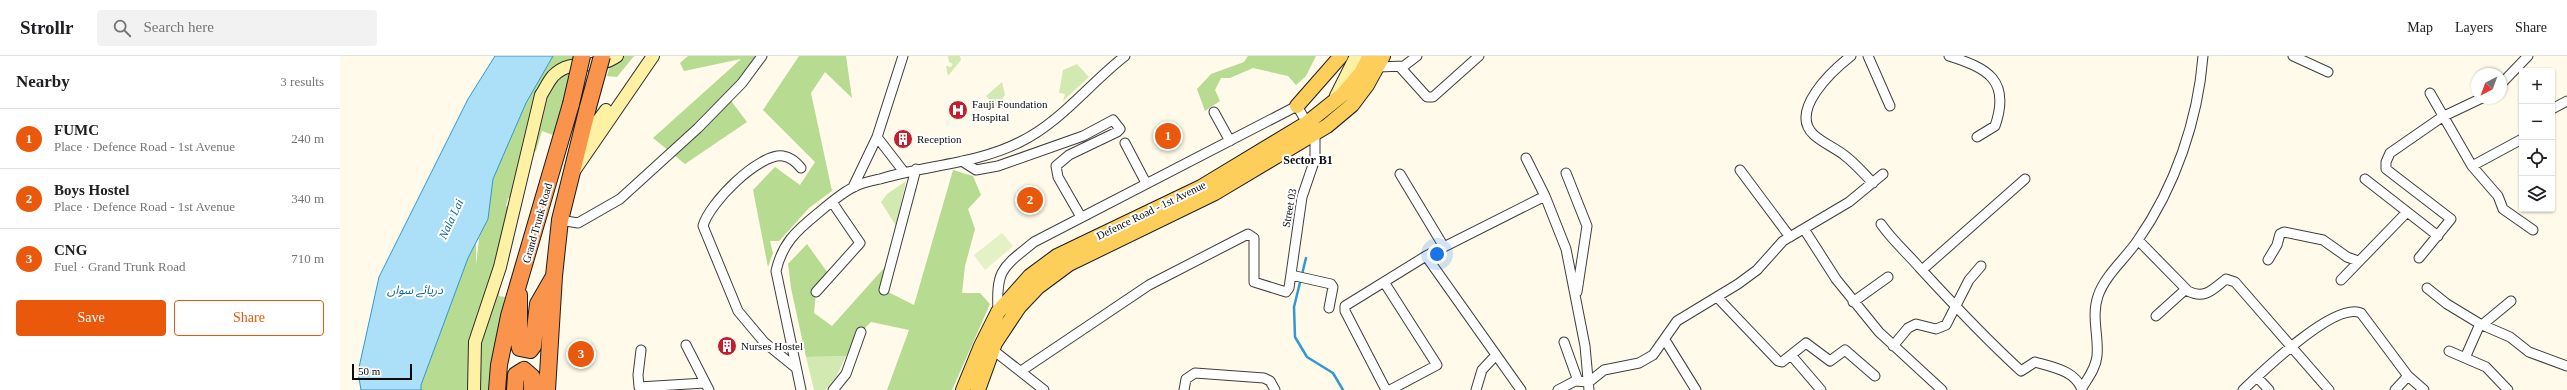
<!DOCTYPE html>
<html lang="en">
<head>
<meta charset="utf-8">
<style>
	:root { --surface:#fff; --page:#f2f2f2; --text:#202124; --muted:#757577; --line:#e0e0e0; --accent:#ea580c }
	body { margin:0; font-family:"Times New Roman","Noto Sans Arabic",serif; background:var(--page); color:var(--text) }
	.controls { position:absolute; right:12px; top:12px; display:grid; overflow:hidden; border-radius:4px; box-shadow:0 1px 3px #0004 }
	.controls button { width:36px; height:36px; display:grid; place-items:center; padding:0; border:0; border-bottom:1px solid var(--line); background:var(--surface); color:var(--text); font:20px sans-serif }
	.compass { position:absolute; left:2131px; top:12px; width:36px; height:36px; border-radius:50%; background:var(--surface); box-shadow:0 1px 3px #0004; rotate:221deg }
	.scale { position:absolute; left:12px; bottom:10px; width:60px; box-sizing:border-box; padding-left:4px; border:2px solid #0b0b0b; border-top:0; font-size:11px; line-height:14px; white-space:nowrap; color:#0b0b0b; -webkit-text-stroke:3px #fff; paint-order:stroke }
	.you { position:absolute; left:1097px; top:198px; width:14px; height:14px; margin:-10px; border:3px solid #fff; border-radius:50%; background:#1a73e8; box-shadow:0 0 0 6px #1a73e833 }
	.badge { display:grid; place-items:center; width:26px; height:26px; border-radius:50%; background:var(--accent); color:#fff; font-size:13px; font-weight:700 }
	.pin { position:absolute; translate:-50% -50%; border:2px solid #fff; box-shadow:0 1px 4px #0006 }
	.list { margin:0; padding:0; list-style:none }
	h2 { display:flex; justify-content:space-between; align-items:center; height:52px; margin:0; padding:0 16px; font-size:17px }
	h2 small { font-size:13px; font-weight:400; color:var(--muted) }
	.list li { display:grid; grid-template-columns:26px 1fr auto; gap:12px; align-items:center; box-sizing:border-box; height:60px; padding:0 16px; border-top:1px solid var(--line) }
	.list b { display:block; font-size:15px; white-space:nowrap }
	.list p { margin:0; font-size:13px; white-space:nowrap; color:var(--muted) }
	.list em { font-size:13px; font-style:normal; color:var(--muted) }
	.actions { display:flex; gap:8px; padding:12px 16px }
	.actions a { flex:1; padding:9px 0; border:1px solid var(--accent); border-radius:4px; text-align:center; font-size:14px; color:var(--accent) }
	.actions .main { background:var(--accent); color:#fff }
	.icon { flex:none; width:22px; height:22px; fill:none; stroke:currentColor; stroke-width:2; stroke-linecap:round; stroke-linejoin:round }
	.map { position:relative; flex:none; width:2227px; height:334px; overflow:hidden }
	header { display:flex; align-items:center; gap:24px; box-sizing:border-box; height:56px; padding:0 20px; background:var(--surface); border-bottom:1px solid var(--line) }
	header strong { font-size:19px }
	nav { display:flex; gap:22px; margin-inline-start:auto; font-size:14px }
	.search { width:280px; height:36px; background:var(--page); display:flex; align-items:center; gap:10px; box-sizing:border-box; padding:0 14px; border-radius:4px; color:var(--muted); font-size:15px }
	main { display:flex }
	aside { flex:1; background:var(--surface) }
	.map>svg:first-child { display:block }
</style>
</head>
<body>
<header>
<strong>Strollr</strong>
<div class="search"><svg class="icon" aria-label="search" viewBox="0 0 24 24"><circle cx="10" cy="10" r="6"/><path d="M15 15l6 6"/></svg>Search here</div>
<nav><a>Map</a><a>Layers</a><a>Share</a></nav>
</header>
<main>
<aside>
<h2>Nearby<small>3 results</small></h2>
<ul class="list">
<li><span class="badge">1</span><div><b>FUMC</b><p>Place · Defence Road - 1st Avenue</p></div><em>240 m</em></li>
<li><span class="badge">2</span><div><b>Boys Hostel</b><p>Place · Defence Road - 1st Avenue</p></div><em>340 m</em></li>
<li><span class="badge">3</span><div><b>CNG</b><p>Fuel · Grand Trunk Road</p></div><em>710 m</em></li>
</ul>
<div class="actions"><a class="main">Save</a><a>Share</a></div>
</aside>
<div class="map">
<svg width="2227" height="334" viewBox="0 0 2227 334">
	<rect width="100%" height="100%" fill="#fffae9"/>
	<path fill="#d2eab2" d="M 608,0 L 620,0 L 621,4 L 608,20 L 606,10 L 611,11 L 613,8 L 609,6 Z
		M 737,8 L 749,21 L 723,45 L 725,38 L 719,37 L 723,14 Z
		M 662,26 L 665,39 L 656,52 L 646,40 Z
		M 566,125 L 556,170 L 541,146 L 547,138 Z
		M 506,300 L 496,321 L 485,334 L 474,334 L 466,301 Z"/>
	<path fill="#b6db91" d="M 193,0 L 236,0 L 227,47 L 213,79 L 202,75 L 196,95 L 182,99 L 177,142 L 168,142 L 166,150 L 169,153 L 159,240 L 171,242 L 154,334 L 71,334 L 136,149 L 136,209 L 147,115 Z
		M 273,0 L 294,0 L 277,21 L 267,20 Z
		M 348,0 L 419,0 L 388,41 L 407,66 L 345,108 L 313,82 L 401,3 L 344,15 L 340,7 Z
		M 459,0 L 506,0 L 512,42 L 485,16 L 471,37 L 492,135 L 469,152 L 439,185 L 430,185 L 433,197 L 428,211 L 413,134 L 435,111 L 460,129 L 475,106 L 423,54 Z
		M 908,0 L 976,0 L 966,20 L 956,29 L 948,20 L 913,12 L 890,22 L 881,22 L 875,34 L 880,45 L 865,55 L 857,33 L 871,18 L 904,6 Z
		M 613,114 L 633,120 L 641,139 L 628,153 L 635,173 L 625,210 L 622,237 L 640,237 L 650,248 L 612,334 L 547,334 L 569,274 L 531,266 L 521,276 L 506,300 L 466,301 L 451,232 L 448,208 L 467,188 L 490,220 L 476,236 L 474,257 L 492,270 L 552,203 L 544,234 L 574,249 Z"/>
	<path fill="#e3f1c4" d="M 662,177 L 673,190 L 645,214 L 634,199 Z"/>
	<path fill="#acdff8" stroke="#3199d2" d="M 155,0 L 213,0 L 186,47 L 153,123 L 148,163 L 128,202 L 81,329 L 81,334 L 21,334 L 18,316 L 39,221 L 128,43 Z"/>
	<g fill="none" stroke-linecap="round" stroke-linejoin="round">
		<path stroke="#3199d2" stroke-width="2.5" d="M 966,202 L 954,251 L 955,281 L 967,301 L 993,317 L 1003,334"/>
		<g stroke="#3e3e3e" stroke-width="11">
			<path id="street" d="M 1511,0 C 1493,14 1448,55 1474,79 C 1483,87 1495,92 1504,99 C 1515,107 1524,118 1533,127
				M 1528,0 L 1550,50
				M 1609,0 C 1647,12 1671,24 1655,70 L 1637,81
				M 1953,0 L 1988,16
				M 1038,11 L 1064,10 L 1077,0
				M 1060,11 L 1087,41 L 1093,41 L 1139,0
				M 2161,28 L 2188,0
				M 2090,37 L 2132,110 L 2158,140 L 2163,153 L 2193,174
				M 2212,53 L 2227,45
				M 874,56 L 890,85
				M 537,81 L 564,116
				M 785,87 L 806,127
				M 1186,102 L 1205,140 L 1226,193 L 1245,290 L 1249,334
				M 622,105 L 636,114 L 658,110 L 743,80 L 773,64 L 780,73 L 777,76 L 729,99 L 716,110 L 718,121 L 741,161
				M 2132,110 L 2182,83
				M 1400,114 L 1450,181
				M 1226,117 L 1247,170 L 1237,236
				M 1060,118 L 1104,191
				M 2025,123 L 2098,180
				M 513,131 L 537,81 L 563,0
				M 220,164 L 238,167 L 280,143 L 358,72 L 402,27 L 422,0
				M 1541,168 C 1552,184 1566,196 1579,211 C 1612,247 1645,282 1681,315 L 1695,306 C 1713,311 1736,315 1742,334
				M 1464,173 L 1496,223 L 1539,276 L 1602,334
				M 1798,184 L 1848,235 C 1865,244 1873,233 1886,223 L 1895,226 L 1989,334
				M 1086,200 L 1181,334
				M 2079,202 L 2111,163 L 2046,113 L 2046,106 L 2050,97 L 2102,61 L 2142,42
				M 1928,204 L 1937,189 L 1940,178 L 1944,176 L 1983,184 L 2007,201 L 2018,205
				M 1582,214 L 1685,123
				M 951,219 L 991,228 L 993,231 L 989,252
				M 2001,224 L 2067,156
				M 1044,226 L 1097,309 L 1050,334
				M 2087,232 L 2107,248 L 2140,268 L 2170,281 L 2189,296 L 2227,310
				M 544,234 L 576,113
				M 476,236 L 520,187 L 492,146
				M 1377,241 L 1438,305 L 1442,306 L 1466,287 L 1490,305 L 1505,294 L 1535,320
				M 1513,246 L 1548,221
				M 658,256 C 656,213 662,212 694,186 L 957,50 L 967,67
				M 1816,260 L 1846,233
				M 2142,269 L 2171,245
				M 1325,284 L 1356,334
				M 1224,286 L 1238,325
				M 346,289 L 369,334
				M 1553,290 L 1568,272 L 1576,268 L 1596,273 L 1606,269 L 1629,224 L 1641,210
				M 301,294 L 298,319 L 299,331 L 365,327
				M 653,294 L 704,334
				M 2109,295 L 2146,311 L 2168,334
				M 1451,299 L 1481,334
				M 2125,302 L 2140,268
				M 456,312 L 424,286 L 398,255 L 363,170 C 369,147 419,97 443,100 C 450,101 457,107 461,112
				M 681,315 L 809,229 L 908,178 L 914,182 L 914,226 L 946,236 L 949,232 L 962,141 L 975,103 L 975,78
				M 1917,321 L 1929,334
				M 1742,332 C 1748,322 1756,312 1757,300 C 1759,280 1751,260 1758,240 C 1765,219 1786,202 1798,184 C 1835,131 1858,64 1863,0
				M 461,334 L 436,215 C 442,188 456,175 477,158 C 488,149 501,137 514,131 C 521,127 531,125 540,123 C 586,109 637,108 680,86 C 721,66 749,28 785,0
				M 493,334 L 506,318 L 521,276
				M 844,334 L 846,323 L 855,317 L 924,322 L 930,325 L 935,334
				M 1046,334 L 1005,255 L 1005,250 L 1086,200 L 1205,140
				M 1136,334 L 1142,314 L 1156,299
				M 1218,334 L 1235,325 L 1249,326 L 1264,314 L 1299,307 L 1313,299 L 1337,265 L 1398,228 L 1417,214 L 1443,185 L 1509,146 L 1543,118
				M 1903,334 C 1922,316 1995,245 2021,257 L 2068,320 L 2084,334
				M 2055,334 L 2068,320"/>
		</g>
		<g stroke="#2d2d2d" stroke-width="14">
			<path id="secondary" d="M 996,40 L 1016,0
				M 240,89 L 266,54
				M 234,115 L 313,0
				M 134,334 L 135,286 L 160,211 L 201,39 C 205,33 208,26 213,20 C 232,0 255,16 277,0"/>
		</g>
		<g stroke="#1c1c1c" stroke-width="16">
			<path id="primary" d="M 957,50 L 1001,0
				M 623,334 L 641,290 L 658,256 L 690,220 L 717,200 L 861,131 L 967,67 L 1002,39 L 1021,17 L 1030,0
				M 638,334 L 655,287 L 679,251 L 698,231 L 729,208 L 875,137 L 987,70 L 1012,49 L 1027,29 L 1043,0"/>
		</g>
		<g stroke="#1c1c1c" stroke-width="18">
			<path id="highway" d="M 179,239 L 179,287 L 180,292 L 190,294 L 193,290 L 198,248 L 213,222
				M 157,334 L 159,309 L 169,260 L 231,48
				M 175,334 L 176,319 L 184,314 L 192,321 L 192,334
				M 207,334 L 214,220 L 220,164 L 248,51"/>
		</g>
		<use href="#street" stroke="#fff" stroke-width="9"/>
		<use href="#secondary" stroke="#fff1a4" stroke-width="12"/>
		<use href="#primary" stroke="#fece5b" stroke-width="14"/>
		<use href="#highway" stroke="#fa944d" stroke-width="16"/>
		<g stroke="#1c1c1c" stroke-width="18" stroke-linecap="butt">
			<path id="highway-bridge" d="M 231,48 L 242,0
				M 248,51 L 262,0"/>
		</g>
		<use href="#highway-bridge" stroke="#fa944d" stroke-width="16"/>
	</g>
	<defs>
		<g id="hospital-disc" transform="scale(1)"><circle r="9.5" fill="#bf1f2e" stroke="#fff"/><path d="M-5-5h3v3.5h4V-5h3V5h-3V1.5h-4V5h-3Z" fill="#fff"/></g>
		<g id="building-disc" transform="scale(1)"><circle r="9.5" fill="#bf1f2e" stroke="#fff"/><path d="M-4-6H4V6H1V3H-1V6H-4ZM-2.5-4.3h1.7v1.8h-1.7ZM.8-4.3h1.7v1.8H.8ZM-2.5-1h1.7V.8h-1.7ZM.8-1h1.7V.8H.8Z" fill="#fff"/></g>
	</defs>
	<g fill-rule="evenodd">
		<use href="#hospital-disc" x="618" y="54"/>
		<use href="#building-disc" x="563" y="83"/>
		<use href="#building-disc" x="387" y="290"/>
	</g>
	<g text-anchor="middle" stroke-width="4" stroke-linejoin="round" paint-order="stroke">
		<g font-size="11" fill="#0b0b0b" stroke="#fff" text-anchor="start">
			<text x="632" y="52">Fauji Foundation<tspan x="632" dy="13">Hospital</tspan></text>
			<text x="577" y="87">Reception</text>
			<text x="401" y="294">Nurses Hostel</text>
		</g>
		<g font-size="11" fill="#0b0b0b" stroke="#fff">
			<text transform="translate(949 152) rotate(-80)" y="4">Street 03</text>
			<text transform="translate(811 154) rotate(-26)" y="4">Defence Road - 1st Avenue</text>
			<text transform="translate(197 167) rotate(-74)" y="4">Grand Trunk Road</text>
		</g>
		<g font-size="12" font-weight="bold" fill="#0b0b0b" stroke="#fff">
			<text x="968" y="108">Sector B1</text>
		</g>
		<g font-size="12" font-style="italic" fill="#1168a0" stroke="#fff">
			<text transform="translate(111 163) rotate(-65)" y="4">Nala Lai</text>
			<text x="75" y="238">دریائے سواں</text>
		</g>
	</g>
</svg>
<div class="controls">
<button>+</button>
<button>−</button>
<button><svg class="icon" aria-label="locate" viewBox="0 0 24 24"><circle cx="12" cy="12" r="6"/><path d="M12 2v4M12 18v4M2 12h4M18 12h4"/></svg></button>
<button><svg class="icon" aria-label="layers" viewBox="0 0 24 24"><path d="M12 4l9 5-9 5-9-5zM3 14l9 5 9-5"/></svg></button>
</div>
<svg class="compass" viewBox="-18 -18 36 36"><path d="M0-13l5 13h-10z" fill="#e53935"/><path d="M0 13l5-13h-10z" fill="#757577"/></svg>
<div class="scale">50 m</div>
<div class="you"></div>
<div class="pin badge" style="left:828px;top:80px">1</div>
<div class="pin badge" style="left:690px;top:144px">2</div>
<div class="pin badge" style="left:241px;top:298px">3</div>
</div>
</main>
</body>
</html>
